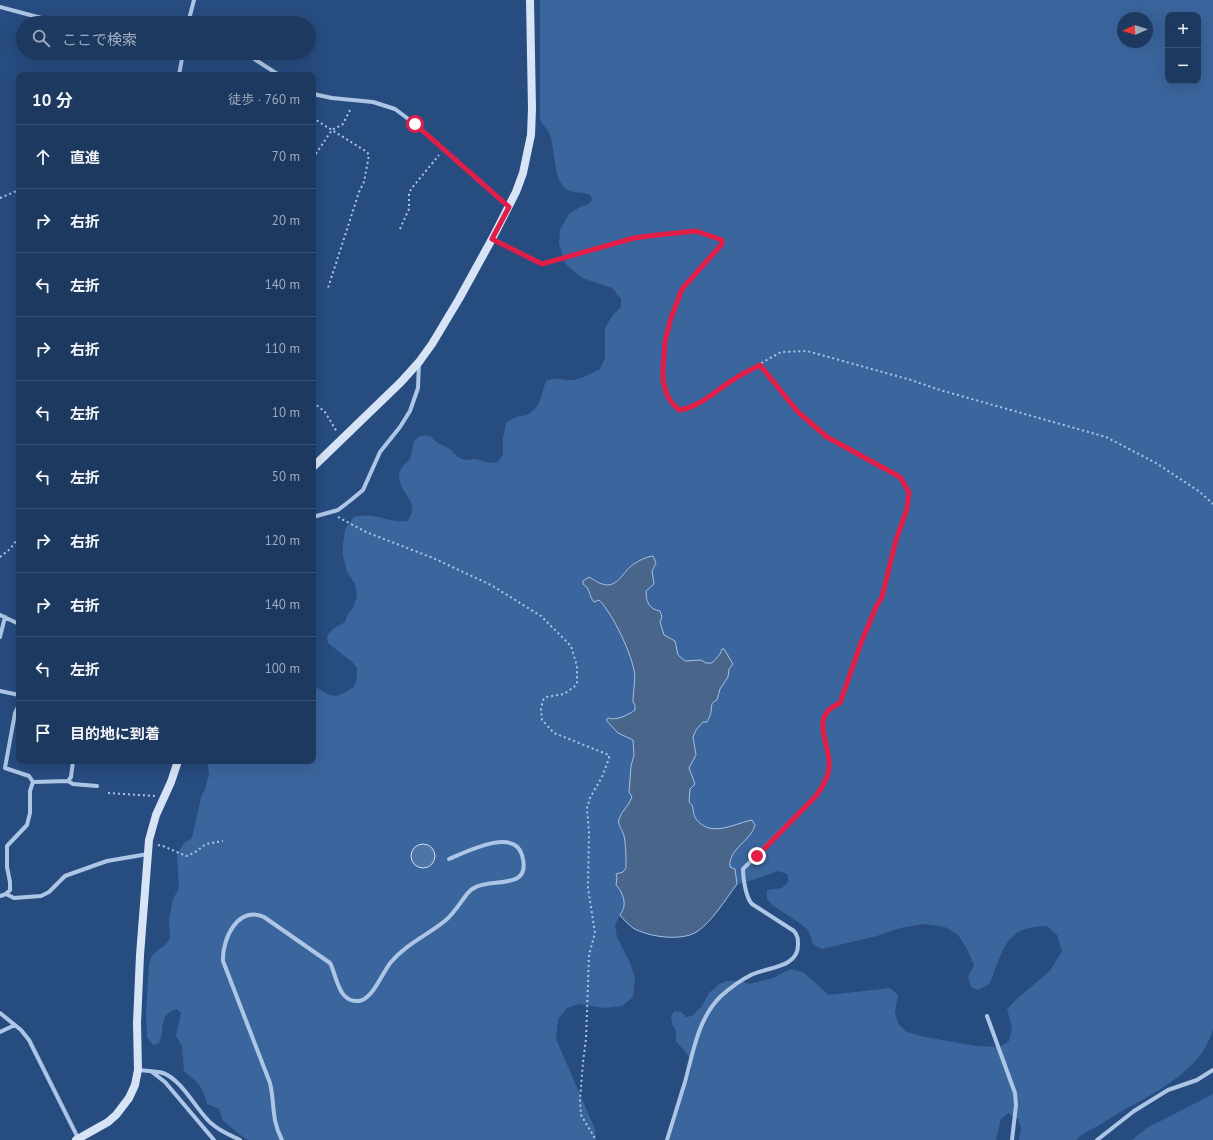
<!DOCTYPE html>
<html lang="ja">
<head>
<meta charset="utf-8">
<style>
	:root { --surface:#1d3960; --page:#254066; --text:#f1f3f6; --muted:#a0acbd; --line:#3b5375 }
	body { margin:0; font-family:"PT Sans","Noto Sans JP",sans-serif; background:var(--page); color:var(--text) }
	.controls { position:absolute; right:12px; top:12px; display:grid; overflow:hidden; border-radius:8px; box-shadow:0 4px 16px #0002 }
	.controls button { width:36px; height:36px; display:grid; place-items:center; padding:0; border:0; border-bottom:1px solid var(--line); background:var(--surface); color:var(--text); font:20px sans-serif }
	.compass { position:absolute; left:1117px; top:12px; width:36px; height:36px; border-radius:50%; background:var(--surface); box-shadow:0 4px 16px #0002; rotate:267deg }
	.stop { position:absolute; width:12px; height:12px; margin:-9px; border:3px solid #e11d48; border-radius:50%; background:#fff }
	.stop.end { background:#e11d48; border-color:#fff; box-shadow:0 1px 4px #0008 }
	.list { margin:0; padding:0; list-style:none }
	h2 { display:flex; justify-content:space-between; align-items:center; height:52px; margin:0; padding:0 16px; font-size:17px }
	h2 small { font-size:13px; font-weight:400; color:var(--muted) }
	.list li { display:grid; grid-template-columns:26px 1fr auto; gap:12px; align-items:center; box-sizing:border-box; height:64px; padding:0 16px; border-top:1px solid var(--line) }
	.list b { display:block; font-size:15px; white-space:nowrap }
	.list em { font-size:13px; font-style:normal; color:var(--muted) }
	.icon { flex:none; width:22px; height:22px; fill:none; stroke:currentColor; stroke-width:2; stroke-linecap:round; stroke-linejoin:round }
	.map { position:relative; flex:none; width:1213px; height:1140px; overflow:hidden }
	.search { position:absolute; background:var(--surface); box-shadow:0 4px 16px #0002; left:16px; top:16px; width:300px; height:44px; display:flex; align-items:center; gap:10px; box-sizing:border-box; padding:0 14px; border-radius:22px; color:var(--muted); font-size:15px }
	.panel { position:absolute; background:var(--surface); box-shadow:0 4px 16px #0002; left:16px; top:72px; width:300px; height:692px; border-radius:8px }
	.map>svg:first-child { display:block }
</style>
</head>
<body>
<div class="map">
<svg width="1213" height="1140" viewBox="0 0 1213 1140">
	<rect width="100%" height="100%" fill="#274c80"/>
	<path fill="#3b659d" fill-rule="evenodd" d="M 540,0 L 1213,0 L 1213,1029 C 1203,1069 1155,1093 1122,1111 C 1108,1120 1094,1128 1080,1136 L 1077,1140 L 1019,1140 L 1021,1129 L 1018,1119 L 1008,1113 L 1001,1119 L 996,1140 L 669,1140 L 691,1070 L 691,1059 L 676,1041 L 676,1031 L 672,1024 L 671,1017 L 674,1011 L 681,1012 L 686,1017 L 692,1016 L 702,1006 L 709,993 L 718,985 L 726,981 L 740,981 L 750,984 L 773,978 L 790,969 L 803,972 L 829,995 L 890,988 L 898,995 L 895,1013 L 899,1025 L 907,1032 L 925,1037 L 977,1046 L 999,1047 L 1009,1041 L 1012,1028 L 1007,1009 L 1020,996 L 1050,971 L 1062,951 L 1057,935 L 1047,926 C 1014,927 1008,937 996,966 C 994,971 992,980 989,984 C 986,986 981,988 978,990 L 971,987 L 968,977 L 974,965 L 966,947 L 958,935 L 945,927 L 924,924 L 900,928 L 877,936 L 822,949 L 813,944 L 808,930 L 798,922 L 772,905 L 767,898 L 767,890 L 782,888 L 789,881 L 787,874 L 778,871 L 753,880 L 737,884 C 725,900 714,919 698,931 C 683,942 648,938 633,928 C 628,924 624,920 620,916 L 615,925 L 617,937 L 631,965 L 635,979 L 633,997 L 622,1006 L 605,1008 L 579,1004 L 567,1008 L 558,1019 L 556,1039 L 595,1129 L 596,1140 L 247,1140 L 223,1121 L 219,1109 L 207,1104 C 203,1086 198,1083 184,1071 L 182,1046 L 176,1036 L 181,1013 L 177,1009 C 157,1015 166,1028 159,1043 L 153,1045 L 147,1037 L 146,1013 L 149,964 L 152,955 L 164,946 L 170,938 L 169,919 L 173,899 L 179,888 L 177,855 L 184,843 L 192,838 L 201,797 L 205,789 L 209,774 L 207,761 L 313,761 L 313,683 C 319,690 329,698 339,695 C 344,694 349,689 354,687 L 357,677 L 357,668 L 352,662 L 328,643 L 327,636 L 333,629 L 345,622 L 348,614 L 353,608 L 357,596 L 355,584 L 347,572 L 343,556 L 343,544 L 345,529 L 354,517 C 360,516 367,515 373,516 C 386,518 394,523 408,521 C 409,518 411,515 412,512 C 416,496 384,482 408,461 C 415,454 409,442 419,437 C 422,435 427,435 431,437 C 432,437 433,439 435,441 C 440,445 446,446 451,450 C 455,454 457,458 463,459 C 466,461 471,459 475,459 C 483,461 489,464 498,462 L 503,454 L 503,438 L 506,423 C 509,421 513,418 517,417 C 520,416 523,416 526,415 C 541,409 541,394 546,381 C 558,376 562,381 574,380 C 583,378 592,373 600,369 L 605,358 L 605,328 L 613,315 L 621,307 L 621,299 L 612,288 L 582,278 L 571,269 L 565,263 L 559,244 L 560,230 L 569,214 L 580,207 L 589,204 L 592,199 L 590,195 C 582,191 573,194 566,189 C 553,179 555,149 550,135 C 549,130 543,126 540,120 ZM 1168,15 L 1198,15 L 1198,81 L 1168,81 ZM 1123,18 L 1147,18 L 1147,42 L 1123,42 Z
		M 1213,1094 L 1213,1140 L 1132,1140 L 1147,1128 Z"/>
	<path fill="#4a658a" stroke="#a2c1e6" d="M 653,556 L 656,563 L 652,571 L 654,584 L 646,591 C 646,602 649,609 660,611 L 662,617 L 660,622 L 664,635 L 675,641 L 678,655 L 685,661 L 701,660 L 706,663 L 712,663 L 720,654 L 722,649 L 724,649 L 733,664 L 729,669 L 728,677 L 720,689 L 717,700 C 710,703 712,706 711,712 C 711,715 708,719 707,722 L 703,722 L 696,730 L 693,737 L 696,755 L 689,768 L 695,784 L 690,789 L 689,802 C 695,806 692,814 696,819 C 711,838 733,824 752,820 L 755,825 C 751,841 728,849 730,867 L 735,869 L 737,884 C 725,900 714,919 698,931 C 683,942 648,937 633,928 C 628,924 624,920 620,915 C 621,913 624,909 624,906 C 625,899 621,890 616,885 L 617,878 L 616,874 L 623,872 L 626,868 C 626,859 626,844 624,836 C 623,830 617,825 619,819 C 622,810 629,806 632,797 L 629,792 L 631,766 L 634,755 L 633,740 L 618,733 L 606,720 L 608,718 C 616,721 628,715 635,710 L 635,705 L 633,702 C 633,692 636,679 634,670 C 630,651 613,614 599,600 L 594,602 C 588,595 591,589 583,584 L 583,581 L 589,577 C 593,579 598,583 602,584 C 616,589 622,574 630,567 C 636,562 645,557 653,556 Z"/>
	<path fill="#4f75a8" stroke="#d1e0f5" d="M411 856a12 12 0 1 1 24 0a12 12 0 1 1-24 0Z"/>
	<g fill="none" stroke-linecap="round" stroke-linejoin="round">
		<path stroke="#aec6e6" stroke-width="2" stroke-dasharray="2 3" stroke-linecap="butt" d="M 313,117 L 319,122 L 367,152 L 369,155 L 364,182 L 359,192 L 328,288
			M 313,158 L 332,130 L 343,124 L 351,108
			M 0,198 L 19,190
			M 400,229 L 409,209 L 409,194 L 411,189 L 439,155
			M 501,243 L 542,264 L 634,239 L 657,235 L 696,231 L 722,240 L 722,244 L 682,289 L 671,318 L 665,341 L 663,369 L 663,381 L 667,395 L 672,403 L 679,410 L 690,408 L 702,402 L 733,379 L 781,352 L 807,351 L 911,380 L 940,390 L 1106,437 L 1156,463 L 1200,492 L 1213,504
			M 760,365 L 798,411 L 827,437 L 901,477 L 909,492 L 907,509 L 896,540 L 882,597 L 876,607 L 861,643 L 843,696
			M 313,402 L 325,412 L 337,432
			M 338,517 L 366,532 L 433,558 L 491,585 L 541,616 L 571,646 L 577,666 L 577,683 L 574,687 L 564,694 L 546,697 L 543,700 L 541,709 L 542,720 L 554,733 L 609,755 L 609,758 L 603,775 L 590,798 L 587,808 L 589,832 L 588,888 L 595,933 L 589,955 L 586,1039 L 583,1062 L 580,1100 L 581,1115 L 596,1140
			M 0,557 L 10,549 L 19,537
			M 108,793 L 155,796
			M 158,845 L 163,846 L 186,856 L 194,853 L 206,844 L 223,841"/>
		<path stroke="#aec6e6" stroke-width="4" d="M 0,7 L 60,23
			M 188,23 L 194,0
			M 245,53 L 279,75
			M 179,75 L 183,53
			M 313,94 L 332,98 L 373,102 L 395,109 L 415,124 L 509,207
			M 313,517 L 338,510 L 351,500 L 363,490 L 380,452 L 400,427 L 410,411 L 418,388 L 419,363
			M 0,615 L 19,624
			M 0,637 L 5,617
			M 0,691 L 19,695
			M 19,705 L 15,713 L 5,768 L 29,776 L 33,782
			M 68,781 L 73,784 L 97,786
			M 6,894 L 14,898 L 41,896 L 49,892 L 65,876 L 76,872 L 107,861 L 148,854
			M 0,896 L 6,894 L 10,890 L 10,882 L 7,867 L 7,846 L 27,825 L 30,813 L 30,791 L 33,782 L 68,781 L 71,777 L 73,761
			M 0,1013 L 21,1030 L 29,1040 L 79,1140
			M 987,1016 L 1015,1093 L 1016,1105 L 1012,1140
			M 0,1032 L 15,1025
			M 138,1070 C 146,1071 155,1071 163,1073 C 180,1079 194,1105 206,1118 C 214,1128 228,1134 240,1140
			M 152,1072 L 165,1082 L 214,1140
			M 282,1140 C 271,1119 275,1104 270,1083 L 223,961 C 222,939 238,905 264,917 L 330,963 C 337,976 338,1003 359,1001 C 373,999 382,973 391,962 C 406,944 428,935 446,920 C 454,913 460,903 467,894 C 469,892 471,889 474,888 C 490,877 533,892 522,855 C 514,827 466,852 449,859
			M 667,1140 C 673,1121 679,1101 685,1082 C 693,1053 698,1018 721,996 C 730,988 741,980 751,975 C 767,967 798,968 798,945 C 798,939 798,936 794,931 L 752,904 C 746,898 743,879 743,869 L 816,796 C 822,788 828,779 829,768 C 832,744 807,717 840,703
			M 1097,1140 L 1134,1111 L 1168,1090 L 1197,1080 L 1213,1070"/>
		<path stroke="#d7e4f5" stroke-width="8" d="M 313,467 L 401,382 L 419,362 L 432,344 L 459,299 L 492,239 L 516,192 L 523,173 L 531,135 L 532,109 L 530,0
			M 76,1140 L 108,1122 L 116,1115 L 129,1098 L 135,1085 L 138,1070 L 137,1023 L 140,955 L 149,840 L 156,815 L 171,782 L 178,761"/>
	</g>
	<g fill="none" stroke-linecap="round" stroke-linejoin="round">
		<path stroke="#e11d48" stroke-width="5" d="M 415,124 L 509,207 L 492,239 L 542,264 L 634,238 L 657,235 L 696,231 L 722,240 L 722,244 L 682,289 L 671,318 L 665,341 L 663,369 L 663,381 L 667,395 L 672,403 L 679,410 C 700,407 715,391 733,380 C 741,374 751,370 760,365 L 798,412 L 827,437 L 900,477 L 909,492 L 907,509 L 896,540 L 882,597 L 876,607 L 861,643 L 840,703 C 807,717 832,744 829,768 C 828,779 822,788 816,796 L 757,856"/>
	</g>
</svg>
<div class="controls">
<button>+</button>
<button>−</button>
</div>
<svg class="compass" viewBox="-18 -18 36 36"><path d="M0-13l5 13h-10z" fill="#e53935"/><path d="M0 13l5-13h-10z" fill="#a0acbd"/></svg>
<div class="stop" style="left:415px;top:124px"></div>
<div class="stop end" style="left:757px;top:856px"></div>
<div class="search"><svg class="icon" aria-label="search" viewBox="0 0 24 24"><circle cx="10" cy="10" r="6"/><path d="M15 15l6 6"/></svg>ここで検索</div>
<section class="panel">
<h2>10 分<small>徒歩 · 760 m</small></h2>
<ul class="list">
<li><svg class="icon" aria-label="ahead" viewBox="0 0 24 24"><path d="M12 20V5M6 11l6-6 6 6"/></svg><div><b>直進</b></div><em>70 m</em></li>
<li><svg class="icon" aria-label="right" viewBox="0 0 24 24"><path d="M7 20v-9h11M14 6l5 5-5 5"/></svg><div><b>右折</b></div><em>20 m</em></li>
<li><svg class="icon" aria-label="left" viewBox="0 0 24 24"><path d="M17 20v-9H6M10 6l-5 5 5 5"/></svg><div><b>左折</b></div><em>140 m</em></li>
<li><svg class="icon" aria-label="right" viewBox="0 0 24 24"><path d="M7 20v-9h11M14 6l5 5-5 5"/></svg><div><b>右折</b></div><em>110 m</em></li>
<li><svg class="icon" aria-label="left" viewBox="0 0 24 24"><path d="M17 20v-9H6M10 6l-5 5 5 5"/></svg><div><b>左折</b></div><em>10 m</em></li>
<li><svg class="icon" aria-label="left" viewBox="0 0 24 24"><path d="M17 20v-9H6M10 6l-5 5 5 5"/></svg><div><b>左折</b></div><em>50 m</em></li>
<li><svg class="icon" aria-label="right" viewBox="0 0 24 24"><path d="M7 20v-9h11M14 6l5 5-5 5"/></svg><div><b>右折</b></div><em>120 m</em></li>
<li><svg class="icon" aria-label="right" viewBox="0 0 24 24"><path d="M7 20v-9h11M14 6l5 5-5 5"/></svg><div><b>右折</b></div><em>140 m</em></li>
<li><svg class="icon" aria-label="left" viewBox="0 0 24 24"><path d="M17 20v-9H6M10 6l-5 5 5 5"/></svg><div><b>左折</b></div><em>100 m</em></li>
<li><svg class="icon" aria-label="arrive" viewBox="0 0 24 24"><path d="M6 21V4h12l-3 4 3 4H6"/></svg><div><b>目的地に到着</b></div></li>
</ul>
</section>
</div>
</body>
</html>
